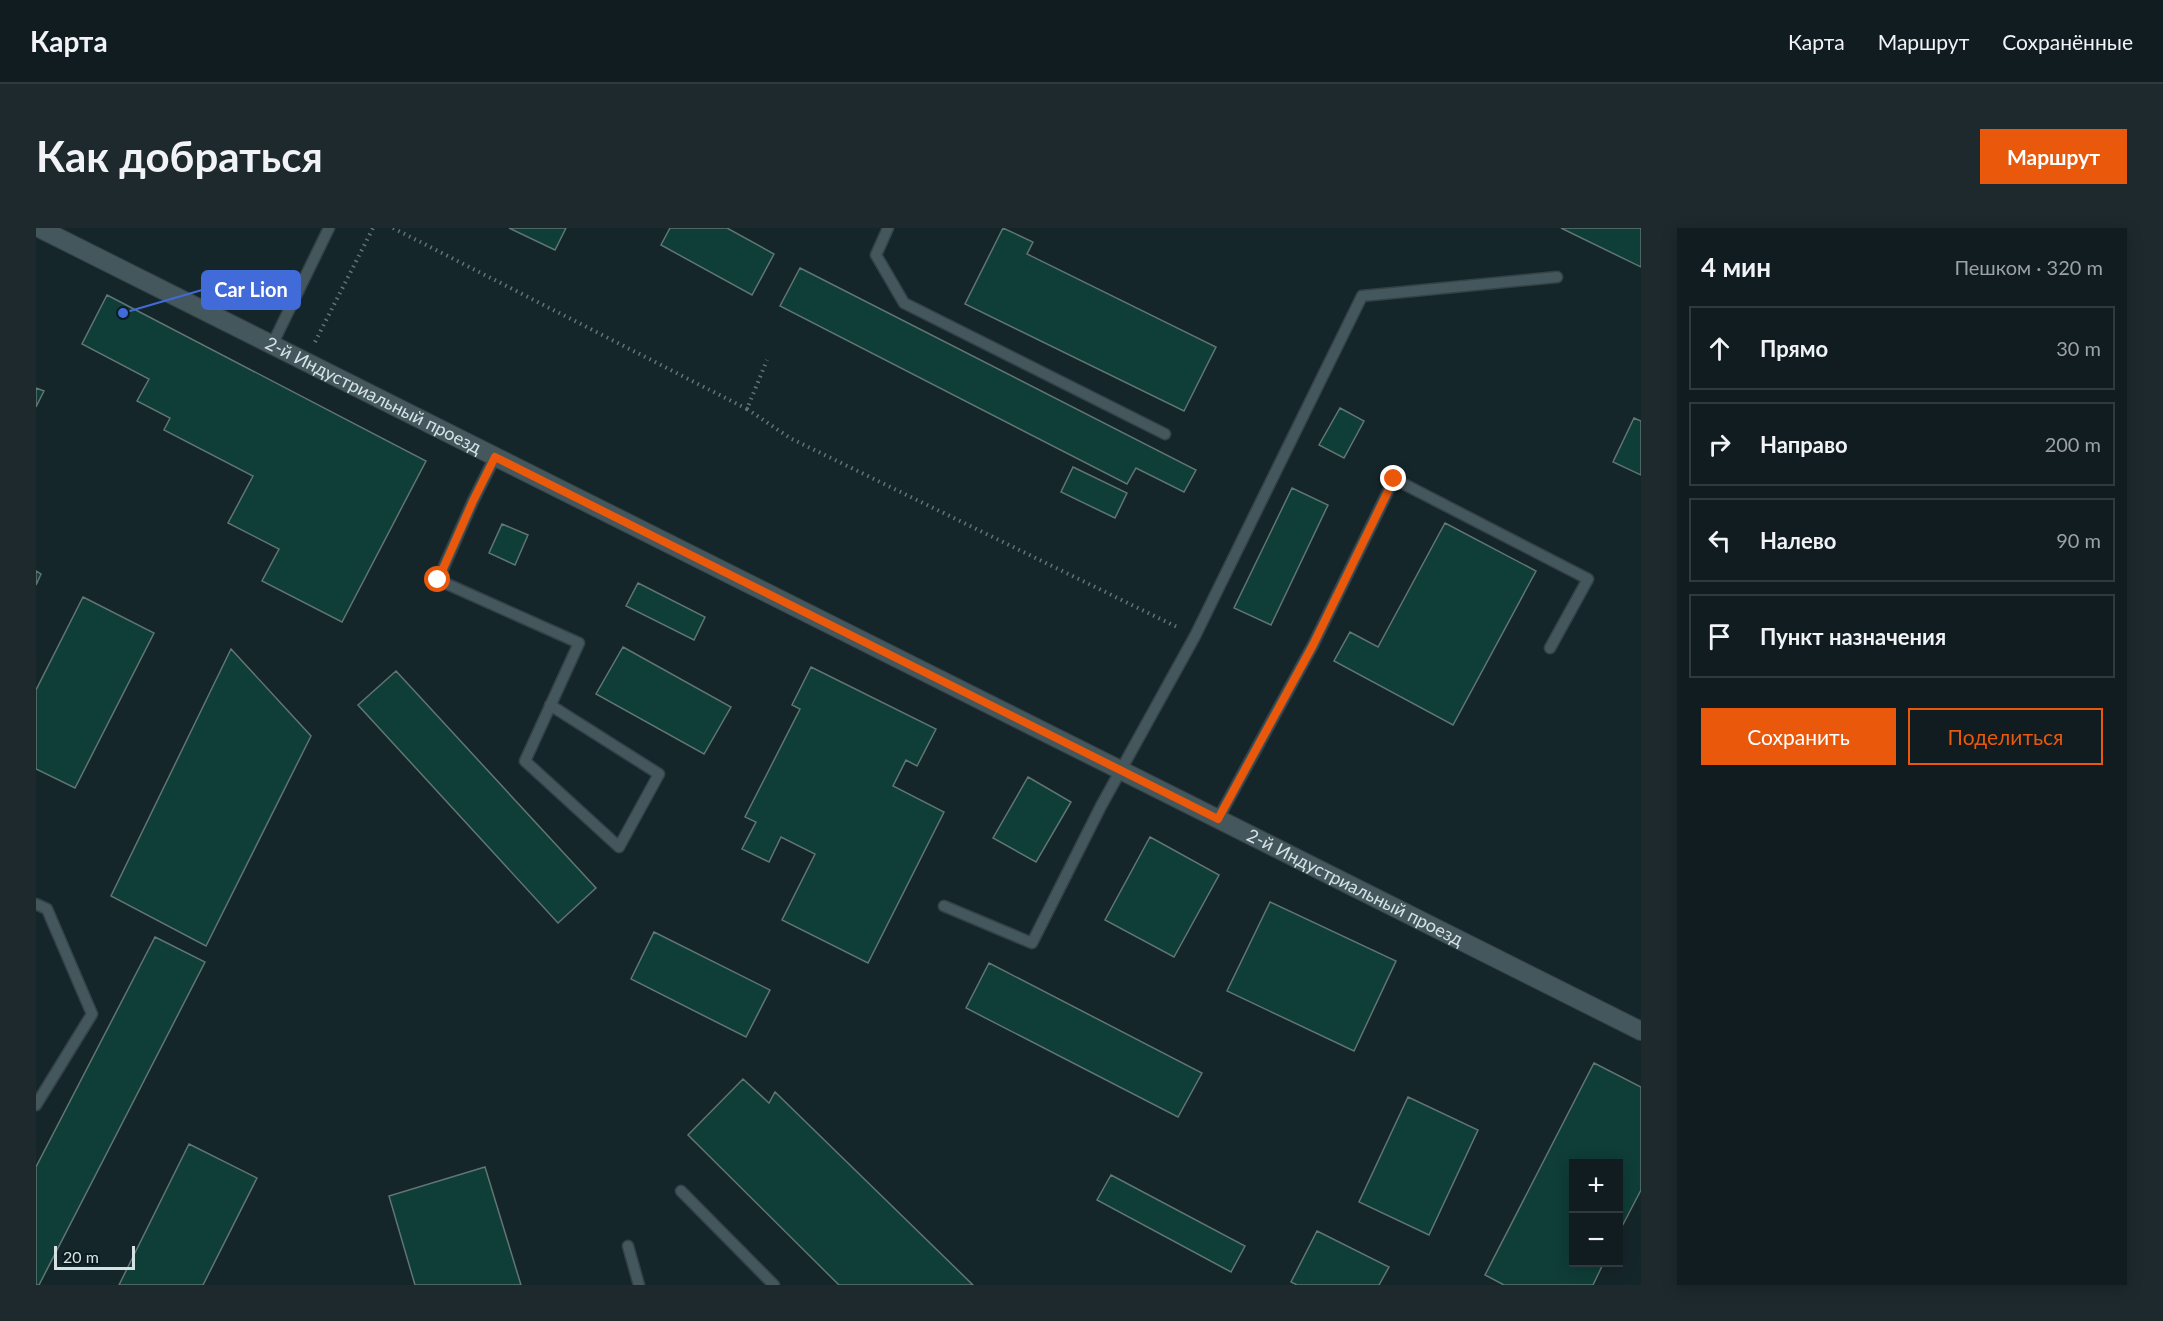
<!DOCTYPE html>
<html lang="ru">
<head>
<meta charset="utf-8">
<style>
	:root { --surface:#101c20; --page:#1e292d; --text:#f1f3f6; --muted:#9ca1a5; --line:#303a3e; --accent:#ea580c }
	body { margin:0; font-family:Lato,sans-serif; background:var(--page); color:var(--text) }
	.controls { position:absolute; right:18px; bottom:18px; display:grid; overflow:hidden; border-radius:0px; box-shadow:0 3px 15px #0003 }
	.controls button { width:54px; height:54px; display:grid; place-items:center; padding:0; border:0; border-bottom:2px solid var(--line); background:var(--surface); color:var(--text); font:30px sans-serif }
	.scale { position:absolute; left:18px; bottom:15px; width:81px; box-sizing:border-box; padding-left:6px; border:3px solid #d6e1e4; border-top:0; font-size:16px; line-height:21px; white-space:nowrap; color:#d6e1e4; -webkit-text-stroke:4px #0b1c21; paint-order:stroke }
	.stop { position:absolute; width:18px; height:18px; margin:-14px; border:4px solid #ea580c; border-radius:50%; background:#fff }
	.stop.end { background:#ea580c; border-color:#fff; box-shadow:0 2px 6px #0008 }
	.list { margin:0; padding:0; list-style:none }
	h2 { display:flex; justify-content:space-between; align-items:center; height:78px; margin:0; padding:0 24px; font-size:26px }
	h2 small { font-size:20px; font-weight:400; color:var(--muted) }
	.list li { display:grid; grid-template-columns:39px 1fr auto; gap:18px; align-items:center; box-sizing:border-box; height:84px; margin:0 12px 12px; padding:0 12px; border:2px solid var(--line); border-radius:0px }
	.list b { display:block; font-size:22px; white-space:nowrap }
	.list em { font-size:20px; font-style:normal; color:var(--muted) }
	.actions { display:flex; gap:12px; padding:18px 24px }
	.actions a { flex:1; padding:14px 0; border:2px solid var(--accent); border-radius:0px; text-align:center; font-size:21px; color:var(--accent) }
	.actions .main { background:var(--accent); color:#fff }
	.icon { flex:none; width:33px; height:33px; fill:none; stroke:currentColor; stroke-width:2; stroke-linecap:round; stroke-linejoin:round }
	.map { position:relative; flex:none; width:1605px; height:1057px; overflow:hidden; border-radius:0px }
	header { display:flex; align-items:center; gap:36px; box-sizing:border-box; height:84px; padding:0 30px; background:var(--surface); border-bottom:2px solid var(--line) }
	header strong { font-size:28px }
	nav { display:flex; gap:33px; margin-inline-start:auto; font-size:21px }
	.intro { display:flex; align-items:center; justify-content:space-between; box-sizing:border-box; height:144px; padding:0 36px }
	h1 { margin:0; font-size:42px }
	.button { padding:15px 27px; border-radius:0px; background:var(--accent); color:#fff; font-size:21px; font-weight:700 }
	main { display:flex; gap:36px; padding:0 36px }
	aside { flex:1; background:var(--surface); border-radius:0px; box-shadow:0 3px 15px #0003 }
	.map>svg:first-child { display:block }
</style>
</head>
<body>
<header>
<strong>Карта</strong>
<nav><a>Карта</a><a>Маршрут</a><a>Сохранённые</a></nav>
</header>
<div class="intro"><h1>Как добраться</h1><a class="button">Маршрут</a></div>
<main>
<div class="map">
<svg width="1605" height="1057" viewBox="0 0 1605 1057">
	<rect width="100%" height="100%" fill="#15262a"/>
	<path fill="#0f3d38" stroke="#617572" stroke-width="1.5" d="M 473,0 L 530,0 L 519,22 Z
		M 634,0 L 691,0 L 738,26 L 716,67 L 625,17 Z
		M 967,0 L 997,14 L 991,26 L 1180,119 L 1148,183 L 929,76 Z
		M 1525,0 L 1605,0 L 1605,39 Z
		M 764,40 L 1160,242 L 1148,264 L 1100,240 L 1091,256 L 744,78 Z
		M 71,67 L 390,233 L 306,394 L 226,353 L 243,321 L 192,295 L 217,248 L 128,202 L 134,190 L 101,173 L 113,151 L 46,116 Z
		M 0,160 L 8,163 L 0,179 Z
		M 1304,180 L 1328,193 L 1308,230 L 1283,217 Z
		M 1598,190 L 1605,193 L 1605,247 L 1577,234 Z
		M 1037,239 L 1091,265 L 1079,290 L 1025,264 Z
		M 1256,260 L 1292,277 L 1235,397 L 1198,380 Z
		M 1409,295 L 1500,343 L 1417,497 L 1298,433 L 1314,404 L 1342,419 Z
		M 466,296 L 492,307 L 479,337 L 453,325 Z
		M 0,343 L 5,346 L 0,357 Z
		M 602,355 L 669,389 L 658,412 L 590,378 Z
		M 47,369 L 118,405 L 39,560 L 0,541 L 0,462 Z
		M 587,419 L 695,479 L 668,526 L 560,466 Z
		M 195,421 L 275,508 L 170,718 L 75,668 Z
		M 775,439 L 900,501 L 881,538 L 870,532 L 857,558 L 908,584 L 832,735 L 746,692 L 779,626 L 745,609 L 733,634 L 706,621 L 720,594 L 709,589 L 764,481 L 756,477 Z
		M 360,443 L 560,660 L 522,695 L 322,477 Z
		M 992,549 L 1035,574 L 1000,634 L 957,610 Z
		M 1114,609 L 1183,647 L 1138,729 L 1069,692 Z
		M 1234,674 L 1360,733 L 1318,823 L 1191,763 Z
		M 618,704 L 734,762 L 710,809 L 595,751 Z
		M 119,709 L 169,734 L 3,1057 L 0,1057 L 0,939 Z
		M 953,735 L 1166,845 L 1142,889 L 930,780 Z
		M 1558,835 L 1605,859 L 1605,962 L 1582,1006 L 1582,936 L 1538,936 L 1538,1034 L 1568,1034 L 1557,1057 L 1468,1057 L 1449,1047 Z
		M 707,851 L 733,875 L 739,864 L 937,1057 L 803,1057 L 652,907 Z
		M 1372,869 L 1442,902 L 1393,1007 L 1323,974 Z
		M 153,916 L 221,950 L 167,1057 L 83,1057 Z
		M 449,939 L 485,1057 L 379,1057 L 353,968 Z
		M 1075,947 L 1209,1018 L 1195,1044 L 1061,972 Z
		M 1281,1003 L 1353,1039 L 1343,1057 L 1261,1057 L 1255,1054 Z"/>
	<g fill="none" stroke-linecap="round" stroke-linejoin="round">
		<g stroke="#344145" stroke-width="13">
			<path id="lane" d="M 852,0 L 840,27 L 868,75 L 1129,206
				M 236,117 L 293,0
				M 459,229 L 437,273 L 402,352 L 543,415 L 489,533 L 583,619 L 623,546 L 514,477
				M 1182,591 L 1277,417 L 1358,251 L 1552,351 L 1514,420
				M 0,676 L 11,681 L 56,786 L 0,877
				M 908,678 L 996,715 L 1065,578 L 1159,408 L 1326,68 L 1521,49
				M 645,963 L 738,1057
				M 592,1018 L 603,1057"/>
		</g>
		<g stroke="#344145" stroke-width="20">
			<g id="street">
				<path id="s1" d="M 3,0 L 1605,803"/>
			</g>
		</g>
		<path stroke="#647376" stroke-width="4" stroke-dasharray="1.5 4.5" stroke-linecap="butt" d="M 357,0 L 711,181 L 731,132
			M 279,114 L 337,0
			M 711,181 L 754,210 L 1143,400"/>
		<use href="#lane" stroke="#44575c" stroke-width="10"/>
		<use href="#street" stroke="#44575c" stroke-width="18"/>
	</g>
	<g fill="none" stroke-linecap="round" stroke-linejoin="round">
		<path stroke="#ea580c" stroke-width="8" d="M 402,352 L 437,273 L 459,229 L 1182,591 L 1277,417 L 1358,251"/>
	</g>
	<g text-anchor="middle" stroke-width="6" stroke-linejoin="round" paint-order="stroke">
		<g font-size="18" fill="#d6e1e4" stroke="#0b1c21">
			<text dy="6" stroke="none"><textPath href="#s1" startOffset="374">2-й Индустриальный проезд</textPath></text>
			<text dy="6" stroke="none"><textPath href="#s1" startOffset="1472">2-й Индустриальный проезд</textPath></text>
		</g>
	</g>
	<path fill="none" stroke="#426bda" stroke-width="2" d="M87 85L166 62"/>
	<circle fill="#426bda" stroke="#0b1c21" stroke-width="2" cx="87" cy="85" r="6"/>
	<rect fill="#426bda" stroke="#426bda" stroke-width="2" x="166" y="43" width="98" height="38" rx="6"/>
	<g font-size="20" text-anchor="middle" font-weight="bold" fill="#fff">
		<text x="215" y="69">Car Lion</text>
	</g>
</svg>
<div class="controls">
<button>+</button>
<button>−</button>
</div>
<div class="scale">20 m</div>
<div class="stop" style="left:402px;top:352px"></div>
<div class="stop end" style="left:1358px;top:251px"></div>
</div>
<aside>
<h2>4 мин<small>Пешком · 320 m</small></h2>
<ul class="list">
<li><svg class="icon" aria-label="ahead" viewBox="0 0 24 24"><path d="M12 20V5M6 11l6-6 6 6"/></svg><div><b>Прямо</b></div><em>30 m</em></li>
<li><svg class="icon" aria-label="right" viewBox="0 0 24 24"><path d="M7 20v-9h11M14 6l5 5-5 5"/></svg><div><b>Направо</b></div><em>200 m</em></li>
<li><svg class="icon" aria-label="left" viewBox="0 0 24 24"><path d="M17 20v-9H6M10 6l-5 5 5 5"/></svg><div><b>Налево</b></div><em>90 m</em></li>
<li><svg class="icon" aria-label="arrive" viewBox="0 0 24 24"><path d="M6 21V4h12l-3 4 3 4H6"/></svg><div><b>Пункт назначения</b></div></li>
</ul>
<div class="actions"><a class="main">Сохранить</a><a>Поделиться</a></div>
</aside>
</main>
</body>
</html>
